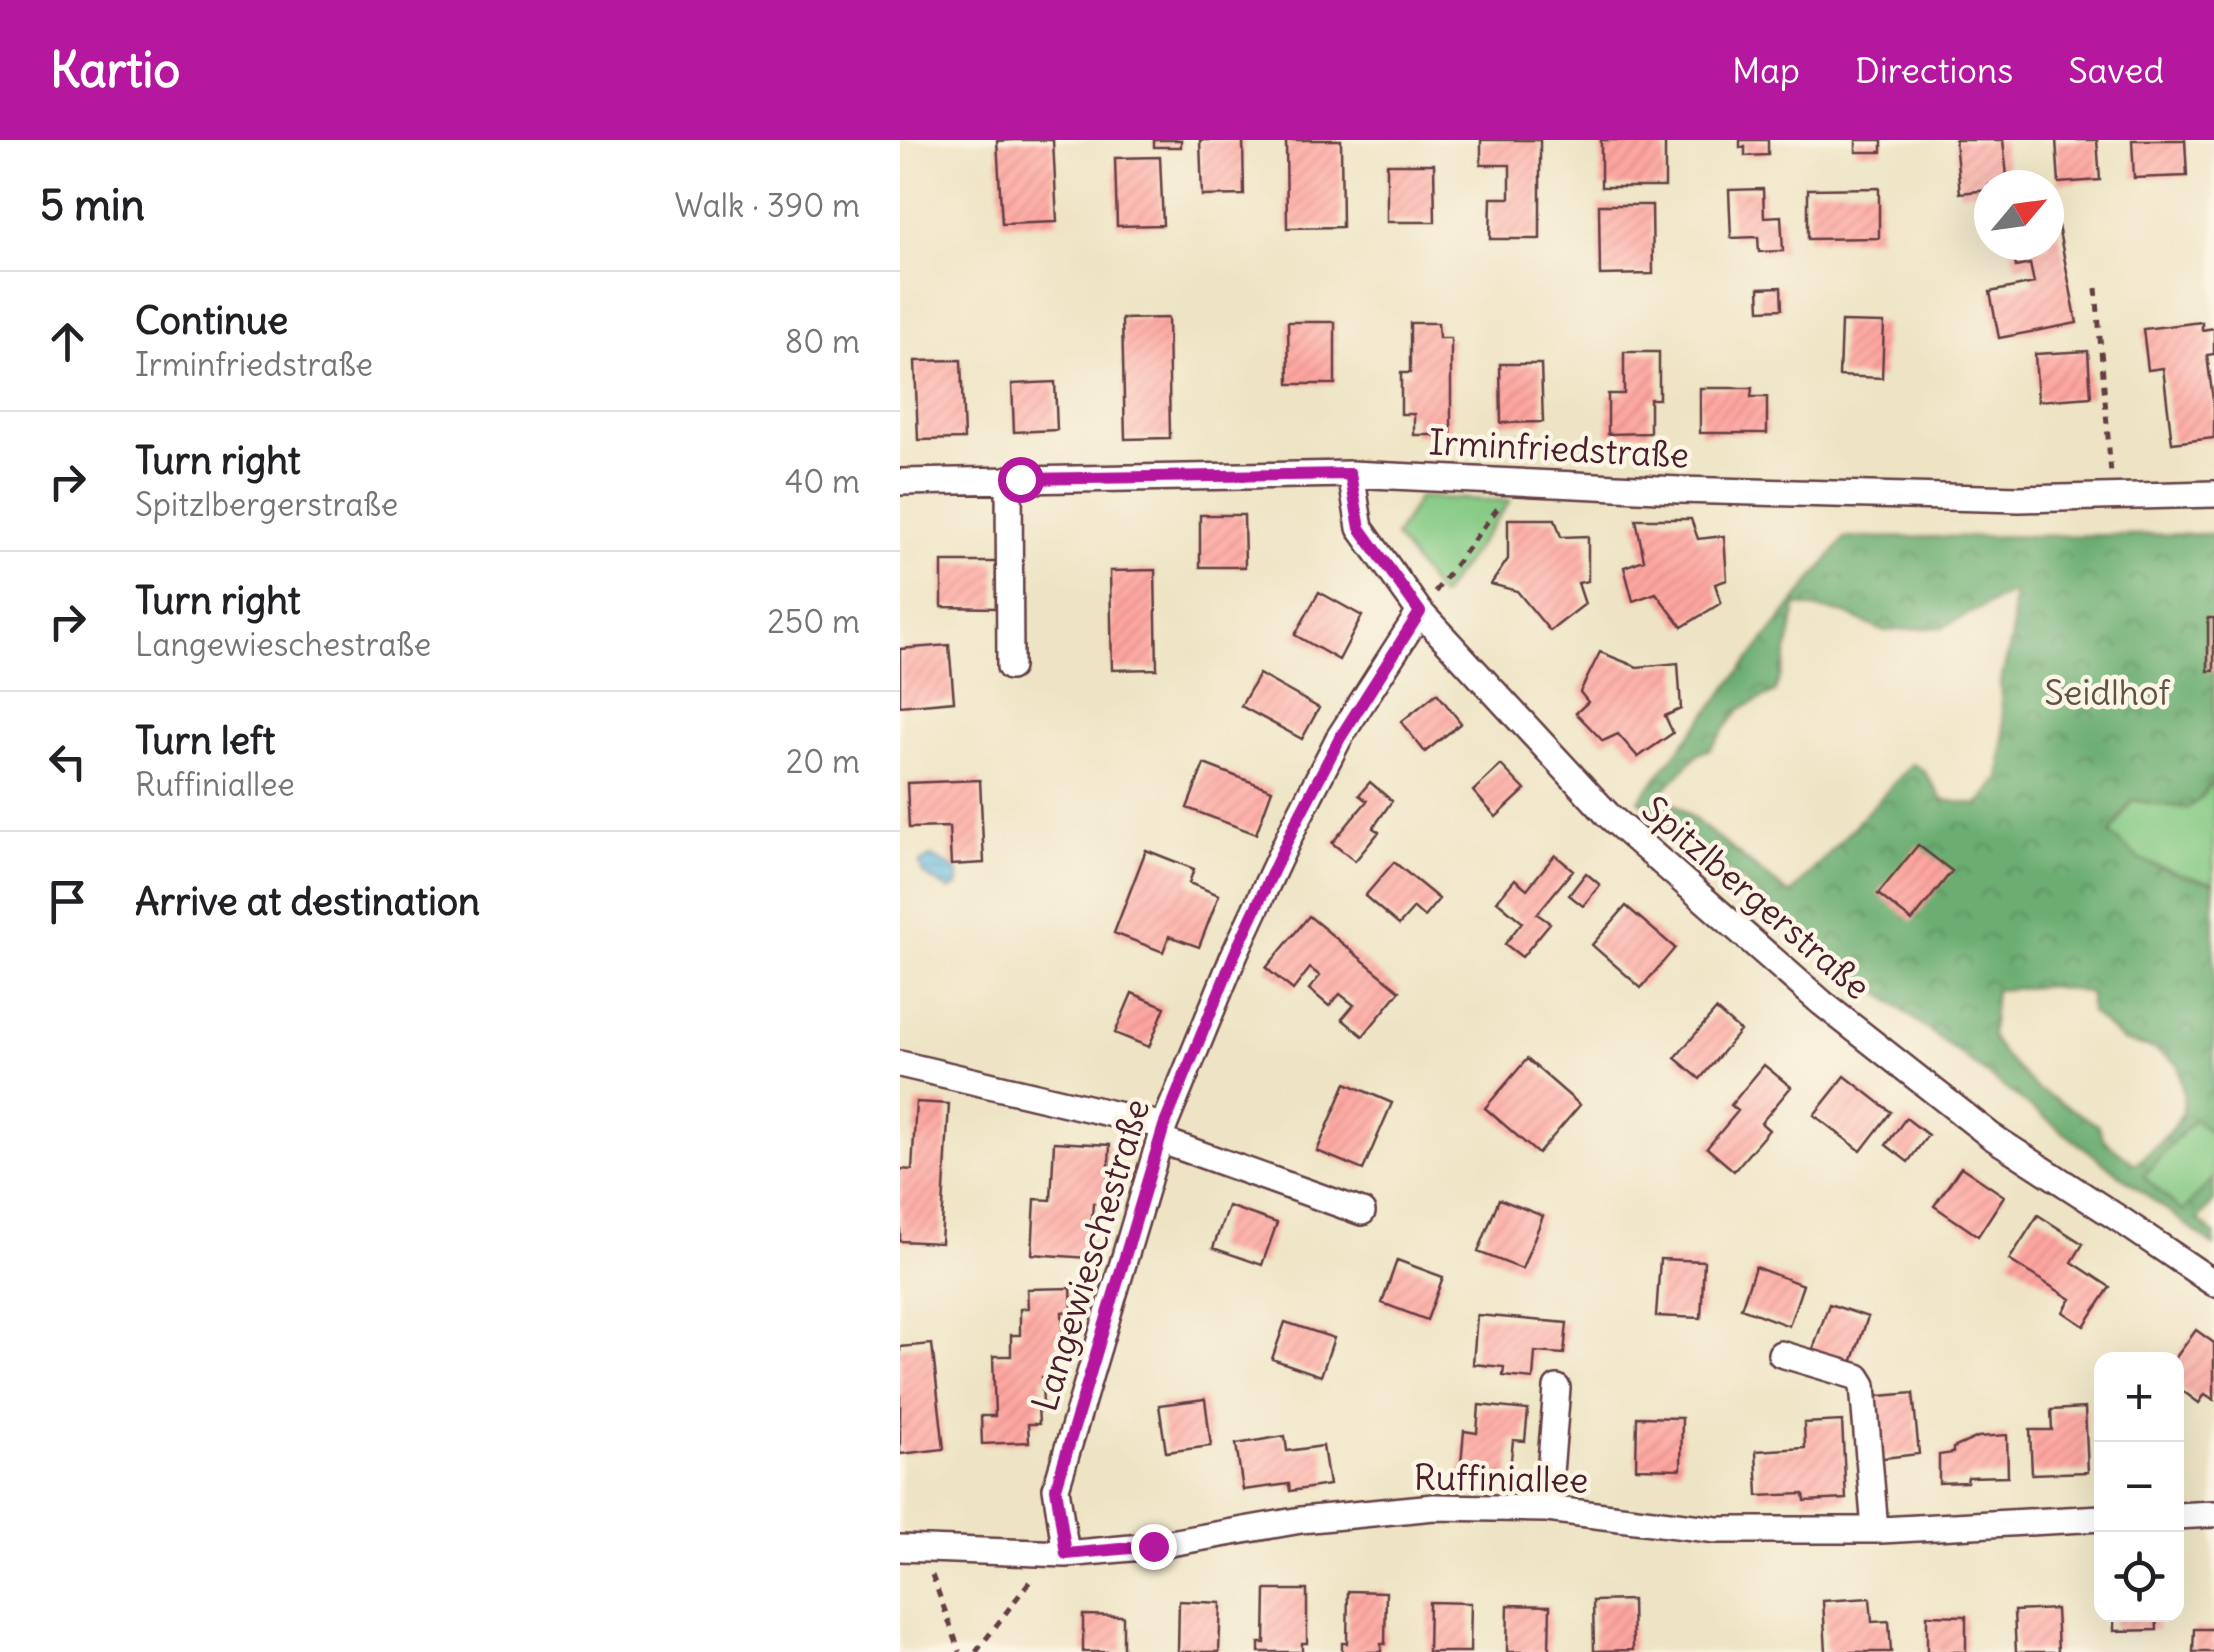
<!DOCTYPE html>
<html lang="en">
<head>
<meta charset="utf-8">
<style>
	:root { --surface:#fff; --page:#f2f2f2; --text:#202124; --muted:#757577; --line:#e0e0e0; --accent:#b5179e }
	body { margin:0; font-family:Delius,sans-serif; background:var(--page); color:var(--text) }
	.controls { position:absolute; right:30px; bottom:30px; display:grid; overflow:hidden; border-radius:20px; box-shadow:0 10px 40px #0002 }
	.controls button { width:90px; height:90px; display:grid; place-items:center; padding:0; border:0; border-bottom:2px solid var(--line); background:var(--surface); color:var(--text); font:50px sans-serif }
	.compass { position:absolute; left:1074px; top:30px; width:90px; height:90px; border-radius:50%; background:var(--surface); box-shadow:0 10px 40px #0002; rotate:61deg }
	.stop { position:absolute; width:30px; height:30px; margin:-22px; border:8px solid #b5179e; border-radius:50%; background:#fff }
	.stop.end { background:#b5179e; border-color:#fff; box-shadow:0 2px 10px #0008 }
	.list { margin:0; padding:0; list-style:none }
	h2 { display:flex; justify-content:space-between; align-items:center; height:130px; margin:0; padding:0 40px; font-size:42px }
	h2 small { font-size:32px; font-weight:400; color:var(--muted) }
	.list li { display:grid; grid-template-columns:65px 1fr auto; gap:30px; align-items:center; box-sizing:border-box; height:140px; padding:0 40px; border-top:2px solid var(--line) }
	.list b { display:block; font-size:38px; white-space:nowrap }
	.list p { margin:0; font-size:32px; white-space:nowrap; color:var(--muted) }
	.list em { font-size:32px; font-style:normal; color:var(--muted) }
	.icon { flex:none; width:55px; height:55px; fill:none; stroke:currentColor; stroke-width:2; stroke-linecap:round; stroke-linejoin:round }
	.map { position:relative; flex:none; width:1314px; height:1512px; overflow:hidden }
	header { display:flex; align-items:center; gap:60px; box-sizing:border-box; height:140px; padding:0 50px; background:var(--accent); color:#fff }
	header strong { font-size:48px }
	nav { display:flex; gap:55px; margin-inline-start:auto; font-size:35px }
	main { display:flex }
	aside { flex:1; background:var(--surface) }
	.map>svg:first-child { display:block }
</style>
</head>
<body>
<header>
<strong>Kartio</strong>
<nav><a>Map</a><a>Directions</a><a>Saved</a></nav>
</header>
<main>
<aside>
<h2>5 min<small>Walk · 390 m</small></h2>
<ul class="list">
<li><svg class="icon" aria-label="ahead" viewBox="0 0 24 24"><path d="M12 20V5M6 11l6-6 6 6"/></svg><div><b>Continue</b><p>Irminfriedstraße</p></div><em>80 m</em></li>
<li><svg class="icon" aria-label="right" viewBox="0 0 24 24"><path d="M7 20v-9h11M14 6l5 5-5 5"/></svg><div><b>Turn right</b><p>Spitzlbergerstraße</p></div><em>40 m</em></li>
<li><svg class="icon" aria-label="right" viewBox="0 0 24 24"><path d="M7 20v-9h11M14 6l5 5-5 5"/></svg><div><b>Turn right</b><p>Langewieschestraße</p></div><em>250 m</em></li>
<li><svg class="icon" aria-label="left" viewBox="0 0 24 24"><path d="M17 20v-9H6M10 6l-5 5 5 5"/></svg><div><b>Turn left</b><p>Ruffiniallee</p></div><em>20 m</em></li>
<li><svg class="icon" aria-label="arrive" viewBox="0 0 24 24"><path d="M6 21V4h12l-3 4 3 4H6"/></svg><div><b>Arrive at destination</b></div></li>
</ul>
</aside>
<div class="map">
<svg width="1314" height="1512" viewBox="0 0 1314 1512">
	<defs>
		<pattern id="forest-crowns" width="20" height="18" patternUnits="userSpaceOnUse" patternTransform="scale(2.5)"><rect width="20" height="18" fill="#6cae72"/><path d="M2 6a3 3 0 1 1 6 0M12 15a3 3 0 1 1 6 0" fill="none" stroke="#5b8d5e"/></pattern>
		<pattern id="water-rules" width="6" height="5" patternUnits="userSpaceOnUse" patternTransform="scale(2.5)"><rect width="6" height="5" fill="#65bce2"/><path d="M0 2.5h6" fill="none" stroke="#5598b7"/></pattern>
		<pattern id="building-hatch" width="6" height="6" patternUnits="userSpaceOnUse" patternTransform="scale(2.5)"><rect width="6" height="6" fill="#fea6a0"/><path d="M-1 1l2-2M0 6l6-6M5 7l2-2" fill="none" stroke="#db8e8a"/></pattern>
	</defs>
	<rect width="100%" height="100%" fill="#fcf5e5"/>
	<filter id="ink" filterUnits="userSpaceOnUse"><feTurbulence type="fractalNoise" baseFrequency=".01" numOctaves="2"/><feDisplacementMap in="SourceGraphic" scale="20" xChannelSelector="R" yChannelSelector="G"/><feConvolveMatrix kernelMatrix="1 2 1 2 8 2 1 2 1" color-interpolation-filters="sRGB"/></filter>
	<filter id="wash" filterUnits="userSpaceOnUse"><feTurbulence type="fractalNoise" baseFrequency=".0048" numOctaves="4" result="noise"/><feDisplacementMap in="SourceGraphic" scale="40" xChannelSelector="R" yChannelSelector="G"/><feGaussianBlur stdDeviation="2.25" result="paint"/><feColorMatrix in="noise" values="0 0 0 0 0 0 0 0 0 0 0 0 0 0 0 0 0 1.4 0 .05"/><feComposite in="paint" operator="in"/></filter>
	<g filter="url(#wash)">
		<rect width="100%" height="100%" fill="#eee4c5"/>
		<path fill="#85ca84" stroke="#687458" stroke-width="2.5" d="M 519,357 L 610,361 L 540,457 L 495,397 Z
			M 1314,639 L 1314,742 L 1293,738 L 1242,721 L 1210,694 L 1232,660 L 1287,668 L 1300,659 Z
			M 1295,978 L 1314,996 L 1314,1038 L 1282,1073 L 1243,1036 Z"/>
		<path fill="url(#forest-crowns)" stroke="#5b664e" stroke-width="2.5" fill-rule="evenodd" d="M 1314,394 L 1314,639 L 1300,659 L 1287,668 L 1232,660 L 1210,694 L 1242,721 L 1293,738 L 1314,742 L 1314,996 L 1294,979 L 1243,1036 L 1282,1072 L 1314,1038 L 1314,1061 L 1298,1080 L 1314,1094 L 1314,1106 L 1002,870 L 739,660 L 945,398 ZM 1113,452 L 1112,498 L 1100,544 L 1104,594 L 1100,639 L 1078,665 L 1043,660 L 1023,630 L 1012,624 L 890,755 L 761,653 L 799,613 L 810,609 L 839,570 L 875,552 L 885,522 L 897,465 L 946,474 L 983,491 L 1043,487 ZM 1150,846 L 1190,853 L 1190,872 L 1223,901 L 1254,909 L 1278,924 C 1280,938 1287,960 1281,974 C 1273,993 1250,1011 1235,1024 L 1204,1000 L 1198,985 L 1136,948 L 1103,915 L 1091,896 L 1095,850 Z"/>
		<path fill="url(#water-rules)" stroke="#586e86" stroke-width="2.5" d="M 31,717 L 57,730 L 59,744 L 49,750 L 23,734 L 20,723 Z"/>
		<g id="blocks">
			<path fill="url(#building-hatch)" d="M 113,0 L 153,0 L 157,82 L 102,84 L 97,1 Z
				M 254,0 L 281,0 L 281,7 L 254,7 Z
				M 300,0 L 343,0 L 344,55 L 302,56 Z
				M 386,0 L 441,0 L 442,87 L 387,88 Z
				M 581,0 L 640,0 L 640,99 L 590,99 L 591,58 L 610,58 L 610,25 L 581,25 Z
				M 701,0 L 765,0 L 765,47 L 701,47 Z
				M 840,0 L 868,0 L 868,15 L 845,16 L 845,7 L 840,8 Z
				M 956,0 L 982,0 L 982,12 L 956,12 Z
				M 1055,0 L 1103,0 L 1108,45 L 1089,45 L 1089,50 L 1060,53 Z
				M 1156,0 L 1197,0 L 1200,40 L 1159,43 Z
				M 1232,0 L 1285,0 L 1287,36 L 1234,38 Z
				M 260,17 L 263,85 L 217,86 L 215,18 Z
				M 487,24 L 534,24 L 535,82 L 487,82 Z
				M 979,48 L 979,98 L 908,99 L 908,49 Z
				M 863,49 L 864,77 L 881,76 L 883,111 L 859,112 L 858,97 L 831,98 L 829,50 Z
				M 699,65 L 752,65 L 753,134 L 700,135 Z
				M 1158,86 L 1177,183 L 1099,198 L 1090,152 L 1134,143 L 1130,124 L 1116,127 L 1112,105 L 1149,105 L 1149,88 Z
				M 881,147 L 882,169 L 860,170 L 859,148 Z
				M 268,178 L 270,298 L 225,299 L 222,179 Z
				M 388,182 L 435,182 L 435,244 L 389,244 Z
				M 941,182 L 984,183 L 982,238 L 939,236 Z
				M 1302,182 L 1302,190 L 1314,188 L 1314,214 L 1307,215 L 1314,268 L 1314,298 L 1272,303 L 1263,228 L 1248,230 L 1243,189 Z
				M 510,183 L 538,183 L 539,198 L 551,198 L 551,295 L 514,295 L 514,274 L 501,274 L 501,233 L 510,233 Z
				M 1188,211 L 1191,257 L 1138,261 L 1135,214 Z
				M 724,212 L 759,212 L 759,259 L 750,259 L 750,293 L 708,294 L 708,254 L 724,254 Z
				M 61,220 L 64,299 L 18,300 L 15,221 Z
				M 600,224 L 641,224 L 643,282 L 601,283 Z
				M 155,242 L 157,290 L 114,292 L 112,244 Z
				M 800,248 L 852,248 L 851,257 L 867,257 L 867,293 L 800,293 Z
				M 300,375 L 344,375 L 345,427 L 300,427 Z
				M 608,379 L 655,379 L 661,397 L 688,396 L 688,441 L 678,443 L 685,464 L 650,491 L 617,451 L 591,444 L 608,419 Z
				M 736,379 L 791,379 L 798,399 L 824,396 L 827,440 L 815,444 L 821,463 L 782,487 L 756,453 L 733,461 L 724,427 L 744,420 Z
				M 42,422 L 96,422 L 96,468 L 42,467 Z
				M 255,430 L 257,529 L 212,530 L 210,431 Z
				M 419,452 L 462,476 L 439,520 L 395,495 Z
				M 1308,478 L 1314,478 L 1314,531 L 1308,531 Z
				M 49,505 L 54,561 L 0,566 L 0,509 Z
				M 700,512 L 737,527 L 778,523 L 781,569 L 765,576 L 773,593 L 738,617 L 718,594 L 703,601 L 676,573 L 688,562 L 680,552 Z
				M 359,534 L 419,568 L 402,599 L 341,566 Z
				M 537,553 L 561,583 L 525,612 L 501,582 Z
				M 304,624 L 372,650 L 356,694 L 287,668 Z
				M 601,625 L 625,650 L 596,677 L 573,651 Z
				M 80,640 L 84,723 L 51,725 L 49,687 L 9,688 L 7,643 Z
				M 470,642 L 492,661 L 473,688 L 479,692 L 455,721 L 432,703 L 467,661 L 459,655 Z
				M 1018,705 L 1052,731 L 1012,781 L 978,754 Z
				M 246,710 L 294,729 L 289,743 L 319,755 L 299,807 L 269,796 L 263,812 L 214,793 Z
				M 655,715 L 673,730 L 637,774 L 650,783 L 622,817 L 605,804 L 622,782 L 597,761 L 615,739 L 627,749 Z
				M 494,722 L 539,759 L 524,777 L 514,768 L 499,785 L 465,756 Z
				M 686,733 L 700,745 L 683,766 L 669,755 Z
				M 726,766 L 775,808 L 741,848 L 692,805 Z
				M 409,776 L 500,851 L 463,896 L 442,879 L 454,865 L 440,854 L 429,866 L 409,849 L 420,836 L 410,828 L 393,850 L 366,828 Z
				M 232,853 L 265,867 L 249,907 L 215,893 Z
				M 816,870 L 840,891 L 800,939 L 775,918 Z
				M 627,919 L 680,965 L 638,1014 L 585,968 Z
				M 864,925 L 891,947 L 861,983 L 869,990 L 834,1031 L 807,1008 L 838,971 L 831,965 Z
				M 945,936 L 991,972 L 961,1011 L 914,975 Z
				M 446,943 L 492,963 L 463,1030 L 417,1011 Z
				M 16,962 L 49,964 L 41,1103 L 0,1101 L 0,1029 L 12,1030 Z
				M 1006,978 L 1028,995 L 1008,1022 L 986,1005 Z
				M 154,1002 L 210,1005 L 207,1063 L 193,1063 L 189,1118 L 132,1114 L 135,1059 L 151,1060 Z
				M 1061,1027 L 1104,1056 L 1078,1096 L 1034,1066 Z
				M 599,1059 L 643,1076 L 622,1129 L 578,1112 Z
				M 328,1066 L 377,1083 L 362,1125 L 313,1108 Z
				M 1138,1075 L 1183,1104 L 1172,1122 L 1210,1147 L 1184,1186 L 1163,1172 L 1171,1159 L 1109,1120 Z
				M 760,1119 L 804,1121 L 801,1178 L 756,1176 Z
				M 497,1120 L 543,1137 L 527,1180 L 482,1163 Z
				M 855,1127 L 903,1145 L 889,1186 L 841,1168 Z
				M 171,1148 L 172,1171 L 162,1172 L 163,1199 L 157,1199 L 158,1218 L 151,1218 L 151,1237 L 142,1237 L 143,1266 L 138,1266 L 139,1284 L 128,1284 L 129,1302 L 82,1304 L 81,1276 L 95,1276 L 93,1216 L 111,1216 L 111,1195 L 120,1195 L 120,1169 L 128,1168 L 127,1149 Z
				M 929,1164 L 968,1177 L 951,1226 L 912,1212 Z
				M 577,1175 L 667,1183 L 664,1214 L 635,1212 L 633,1239 L 603,1236 L 604,1227 L 573,1224 Z
				M 385,1182 L 434,1198 L 421,1236 L 372,1219 Z
				M 1296,1190 L 1314,1203 L 1314,1260 L 1305,1254 L 1299,1263 L 1276,1246 L 1276,1220 L 1274,1220 Z
				M 32,1204 L 44,1309 L 0,1314 L 0,1207 Z
				M 1013,1253 L 1019,1314 L 974,1319 L 968,1257 Z
				M 305,1259 L 311,1306 L 266,1312 L 259,1265 Z
				M 579,1265 L 628,1270 L 625,1301 L 613,1300 L 609,1340 L 560,1335 L 564,1291 L 577,1293 Z
				M 1185,1268 L 1188,1332 L 1132,1334 L 1130,1290 L 1152,1290 L 1151,1270 Z
				M 737,1277 L 782,1278 L 781,1329 L 736,1328 Z
				M 942,1281 L 946,1359 L 905,1361 L 904,1354 L 858,1356 L 856,1311 L 905,1308 L 904,1283 Z
				M 1107,1295 L 1108,1336 L 1068,1337 L 1067,1342 L 1039,1343 L 1039,1315 L 1053,1313 L 1053,1308 L 1078,1297 Z
				M 385,1296 L 387,1311 L 423,1306 L 429,1345 L 390,1351 L 389,1344 L 343,1350 L 336,1304 Z
				M 366,1450 L 407,1450 L 407,1503 L 402,1503 L 402,1512 L 359,1512 L 359,1503 L 365,1503 Z
				M 448,1451 L 486,1452 L 485,1504 L 481,1504 L 481,1512 L 442,1512 L 442,1503 L 447,1503 Z
				M 970,1458 L 972,1482 L 989,1481 L 991,1512 L 926,1512 L 923,1461 Z
				M 732,1460 L 733,1510 L 694,1511 L 693,1461 Z
				M 279,1461 L 321,1463 L 319,1512 L 278,1512 Z
				M 529,1462 L 571,1463 L 570,1512 L 528,1512 Z
				M 608,1465 L 650,1466 L 649,1512 L 607,1512 Z
				M 1156,1469 L 1158,1512 L 1116,1512 L 1114,1471 Z
				M 1214,1474 L 1256,1474 L 1257,1490 L 1214,1491 Z
				M 183,1475 L 223,1476 L 223,1512 L 183,1512 Z
				M 1027,1475 L 1066,1476 L 1066,1512 L 1027,1512 Z
				M 1294,1489 L 1314,1489 L 1314,1512 L 1293,1512 Z"/>
		</g>
	</g>
	<g filter="url(#ink)">
		<use href="#blocks" fill-opacity="0" stroke="#633d42" stroke-width="2.5"/>
		<g fill="none" stroke-linecap="round" stroke-linejoin="round">
			<g stroke="#633d42" stroke-width="30">
				<path id="minor" d="M 451,334 L 460,388 L 520,472 L 708,675 L 922,863 L 1091,996 L 1224,1082 L 1314,1143
					M 109,339 L 110,527
					M 0,342 L 451,334 L 779,350 L 1120,359 L 1314,354
					M 0,924 L 264,986
					M 260,1000 L 462,1072
					M 881,1214 L 958,1237 L 963,1245 L 975,1390
					M 647,1369 L 657,1248
					M 1276,1376 L 1314,1374
					M 0,1408 L 166,1414 L 253,1406 L 401,1380 L 534,1367 L 647,1369 L 817,1390 L 981,1390 L 1202,1378
					M 166,1414 L 156,1348 L 264,986 L 335,813 L 395,684 L 439,598 L 520,472"/>
			</g>
			<path stroke="#633d42" stroke-width="5" stroke-dasharray="8 8" stroke-linecap="butt" d="M 1196,148 L 1211,334
				M 535,452 L 600,365
				M 32,1435 L 60,1512
				M 76,1512 L 133,1437"/>
			<use href="#minor" stroke="#fff" stroke-width="25"/>
		</g>
	</g>
	<g fill="none" stroke-linecap="round" stroke-linejoin="round" filter="url(#ink)">
		<path stroke="#b5179e" stroke-width="12" d="M 120,339 L 450,334 L 460,388 L 520,472 L 440,598 L 395,684 L 335,813 L 264,986 L 156,1348 L 166,1414 L 253,1406"/>
	</g>
	<g text-anchor="middle" stroke-width="9" stroke-linejoin="round" paint-order="stroke">
		<g font-size="35" fill="#4a1f2b" stroke="#fcf5e5">
			<text transform="translate(659 309) rotate(3)" y="12">Irminfriedstraße</text>
			<text transform="translate(856 758) rotate(41)" y="12">Spitzlbergerstraße</text>
			<text transform="translate(191 1115) rotate(-73)" y="12">Langewieschestraße</text>
			<text transform="translate(601 1339) rotate(1)" y="12">Ruffiniallee</text>
		</g>
		<g font-size="35" fill="#5c5246" stroke="#fcf5e5">
			<text x="1207" y="565">Seidlhof</text>
		</g>
	</g>
</svg>
<div class="controls">
<button>+</button>
<button>−</button>
<button><svg class="icon" aria-label="locate" viewBox="0 0 24 24"><circle cx="12" cy="12" r="6"/><path d="M12 2v4M12 18v4M2 12h4M18 12h4"/></svg></button>
</div>
<svg class="compass" viewBox="-18 -18 36 36"><path d="M0-13l5 13h-10z" fill="#e53935"/><path d="M0 13l5-13h-10z" fill="#757577"/></svg>
<div class="stop" style="left:120px;top:339px"></div>
<div class="stop end" style="left:253px;top:1406px"></div>
</div>
</main>
</body>
</html>
